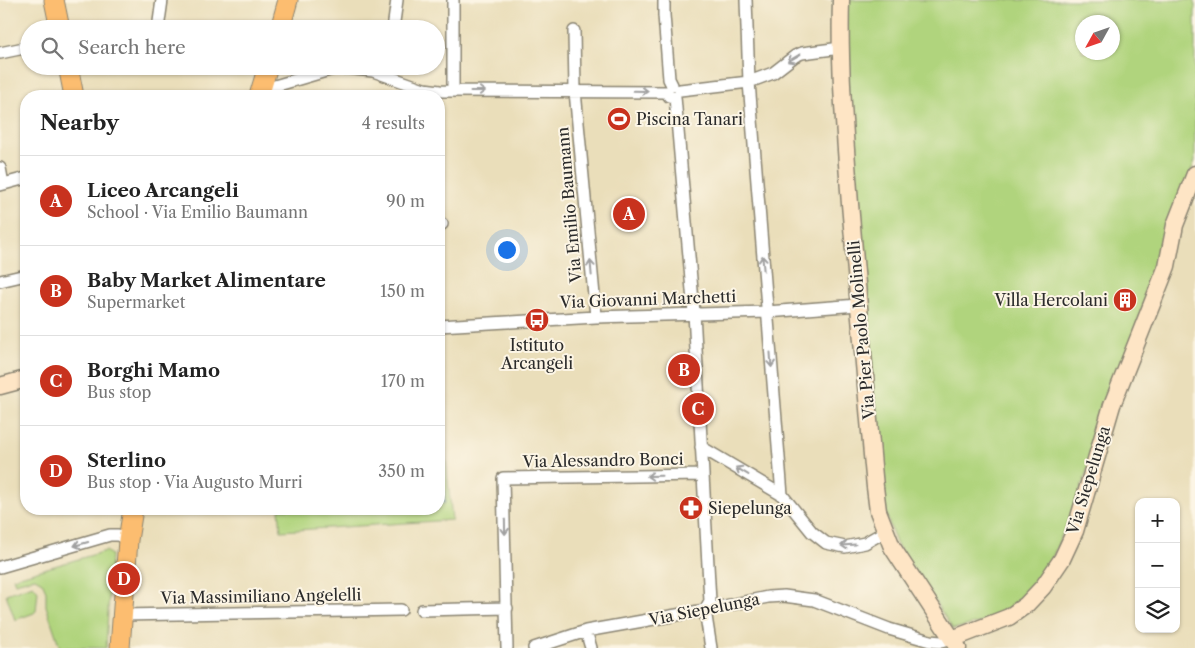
<!DOCTYPE html>
<html lang="en">
<head>
<meta charset="utf-8">
<style>
	:root { --surface:#fff; --page:#f2f2f2; --text:#222; --muted:#767676; --line:#e0e0e0; --accent:#c8321e }
	body { margin:0; font-family:"Libre Caslon Text",serif; background:var(--page); color:var(--text) }
	.controls { position:absolute; right:15px; bottom:15px; display:grid; overflow:hidden; border-radius:10px; box-shadow:0 1px 4px #0004 }
	.controls button { width:45px; height:45px; display:grid; place-items:center; padding:0; border:0; border-bottom:1px solid var(--line); background:var(--surface); color:var(--text); font:25px sans-serif }
	.compass { position:absolute; left:1075px; top:15px; width:45px; height:45px; border-radius:50%; background:var(--surface); box-shadow:0 1px 4px #0004; rotate:230deg }
	.you { position:absolute; left:506px; top:249px; width:18px; height:18px; margin:-12px; border:4px solid #fff; border-radius:50%; background:#1a73e8; box-shadow:0 0 0 8px #1a73e833 }
	.badge { display:grid; place-items:center; width:32px; height:32px; border-radius:50%; background:var(--accent); color:#fff; font-size:16px; font-weight:700 }
	.pin { position:absolute; translate:-50% -50%; border:2px solid #fff; box-shadow:0 1px 5px #0006 }
	.list { margin:0; padding:0; list-style:none }
	h2 { display:flex; justify-content:space-between; align-items:center; height:65px; margin:0; padding:0 20px; font-size:21px }
	h2 small { font-size:16px; font-weight:400; color:var(--muted) }
	.list li { display:grid; grid-template-columns:32px 1fr auto; gap:15px; align-items:center; box-sizing:border-box; height:90px; padding:0 20px; border-top:1px solid var(--line) }
	.list b { display:block; font-size:19px; white-space:nowrap }
	.list p { margin:0; font-size:16px; white-space:nowrap; color:var(--muted) }
	.list em { font-size:16px; font-style:normal; color:var(--muted) }
	.icon { flex:none; width:28px; height:28px; fill:none; stroke:currentColor; stroke-width:2; stroke-linecap:round; stroke-linejoin:round }
	.map { position:relative; flex:none; width:1195px; height:648px; overflow:hidden }
	.search { position:absolute; background:var(--surface); box-shadow:0 1px 4px #0004; left:20px; top:20px; width:425px; height:55px; display:flex; align-items:center; gap:12px; box-sizing:border-box; padding:0 18px; border-radius:28px; color:var(--muted); font-size:19px }
	.panel { position:absolute; background:var(--surface); box-shadow:0 1px 4px #0004; left:20px; top:90px; width:425px; height:425px; border-radius:20px }
	.map>svg:first-child { display:block }
</style>
</head>
<body>
<div class="map">
<svg width="1195" height="648" viewBox="0 0 1195 648">
	<rect width="100%" height="100%" fill="#fcf5e5"/>
	<filter id="ink" filterUnits="userSpaceOnUse"><feTurbulence type="fractalNoise" baseFrequency=".02" numOctaves="2"/><feDisplacementMap in="SourceGraphic" scale="10" xChannelSelector="R" yChannelSelector="G"/><feConvolveMatrix kernelMatrix="1 2 1 2 8 2 1 2 1" color-interpolation-filters="sRGB"/></filter>
	<filter id="wash" filterUnits="userSpaceOnUse"><feTurbulence type="fractalNoise" baseFrequency=".0096" numOctaves="4" result="noise"/><feDisplacementMap in="SourceGraphic" scale="20" xChannelSelector="R" yChannelSelector="G"/><feGaussianBlur stdDeviation="1.12" result="paint"/><feColorMatrix in="noise" values="0 0 0 0 0 0 0 0 0 0 0 0 0 0 0 0 0 1.4 0 .05"/><feComposite in="paint" operator="in"/></filter>
	<g filter="url(#wash)">
		<rect width="100%" height="100%" fill="#eadeba"/>
		<path fill="#b0d47d" stroke="#6e8054" fill-rule="evenodd" d="M 842,0 L 1195,0 L 1195,161 L 1179,202 L 1156,282 L 1147,282 L 1147,294 L 1143,306 L 1078,497 L 1047,570 L 1032,595 L 983,622 L 953,629 L 896,543 L 883,506 L 843,56 ZM 1082,22 L 1112,22 L 1112,52 L 1082,52 Z
			M 439,399 L 440,399 L 452,520 L 281,531 L 279,509 L 439,509 Z
			M 106,551 L 111,555 L 106,648 L 60,648 L 46,606 L 46,591 L 42,582 L 35,578 L 15,583 L 13,578 Z
			M 33,585 L 38,591 L 36,611 L 34,613 L 15,620 L 6,594 Z"/>
		<path fill="#5bb3d8" stroke="#436f82" d="M 442,466 L 445,503 L 439,503 L 439,467 Z"/>
	</g>
	<g filter="url(#ink)">
		<g fill="none" stroke-linecap="round" stroke-linejoin="round">
			<g stroke="#8a8472" stroke-width="14">
				<path id="street" d="M 453,0 L 453,91
					M 664,0 L 664,15 L 669,79 L 672,85
					M 746,0 L 749,82 L 782,495
					M 158,29 L 162,0
					M 393,29 L 397,0
					M 574,31 L 575,91 L 596,317
					M 0,53 L 29,47
					M 261,90 L 333,69 L 346,68 L 373,71 L 424,89 L 440,91 L 667,92 L 669,96 L 675,97
					M 680,90 L 749,82 L 773,73 L 795,56 L 802,53 L 841,48
					M 675,97 L 694,313 L 710,601 L 705,610
					M 0,168 L 3,184
					M 0,185 L 26,178
					M 439,224 L 442,224
					M 0,281 L 26,275
					M 439,326 L 596,317 L 767,312 L 858,305
					M 701,447 L 782,495 L 812,532 L 826,543 L 845,547 L 865,543 L 886,531
					M 0,567 L 110,535 L 118,535 L 128,540
					M 422,610 L 507,608
					M 705,610 L 711,648
					M 122,615 L 401,610
					M 586,631 L 591,648
					M 507,648 L 503,478 L 703,475
					M 534,648 L 586,631 L 705,610 L 768,597 L 784,596 L 814,600 L 889,629 L 930,641 L 941,642 L 952,639"/>
			</g>
			<g stroke="#8a8472" stroke-width="19">
				<path id="secondary" d="M 841,0 C 839,68 845,136 850,204 C 858,299 866,393 875,487 L 878,511 L 892,547 L 958,648
					M 0,386 L 26,379
					M 952,639 L 1009,617 L 1026,605 L 1043,587 L 1062,559 L 1075,531 L 1112,405 L 1167,266 L 1175,225 L 1195,174"/>
			</g>
			<g stroke="#8a8472" stroke-width="21">
				<path id="primary" d="M 54,0 L 60,29
					M 280,29 L 288,0
					M 68,66 L 74,96
					M 259,96 L 268,66
					M 120,648 L 128,540 L 133,509"/>
			</g>
			<use href="#street" stroke="#fff" stroke-width="11"/>
			<use href="#secondary" stroke="#fee5c5" stroke-width="16"/>
			<use href="#primary" stroke="#fcbd6f" stroke-width="19"/>
		</g>
		<defs><path id="oneway-shaft" d="M-6 0H5M1.5-3L5.5 0L1.5 3" fill="none" stroke-width="1.6" stroke-linecap="round" stroke-linejoin="round" transform="scale(1.25)"/></defs>
		<g stroke="#a0a0a0">
			<use href="#oneway-shaft" transform="translate(794 58) rotate(149)"/>
			<use href="#oneway-shaft" transform="translate(478 91)"/>
			<use href="#oneway-shaft" transform="translate(641 91) rotate(1)"/>
			<use href="#oneway-shaft" transform="translate(763 263) rotate(-95)"/>
			<use href="#oneway-shaft" transform="translate(591 268) rotate(-95)"/>
			<use href="#oneway-shaft" transform="translate(771 360) rotate(86)"/>
			<use href="#oneway-shaft" transform="translate(742 471) rotate(-149)"/>
			<use href="#oneway-shaft" transform="translate(654 476) rotate(179)"/>
			<use href="#oneway-shaft" transform="translate(505 527) rotate(89)"/>
			<use href="#oneway-shaft" transform="translate(81 544) rotate(164)"/>
			<use href="#oneway-shaft" transform="translate(848 545) rotate(176)"/>
		</g>
	</g>
	<defs>
		<g id="stadium-disc" transform="scale(1.25)"><circle r="9.5" fill="#c8321e" stroke="#fcf5e5"/><path d="M0-5a6.5 5 0 1 0 0 10a6.5 5 0 1 0 0-10ZM-3.5-1.8h7v3.6h-7Z" fill="#fff"/></g>
		<g id="building-disc" transform="scale(1.25)"><circle r="9.5" fill="#c8321e" stroke="#fcf5e5"/><path d="M-4-6H4V6H1V3H-1V6H-4ZM-2.5-4.3h1.7v1.8h-1.7ZM.8-4.3h1.7v1.8H.8ZM-2.5-1h1.7V.8h-1.7ZM.8-1h1.7V.8H.8Z" fill="#fff"/></g>
		<g id="bus-disc" transform="scale(1.25)"><circle r="9.5" fill="#c8321e" stroke="#fcf5e5"/><path d="M-5-6H5V4H4V6H2V4H-2V6H-4V4H-5ZM-3.5-4V0h7V-4ZM-3.5 1.2v1.5H-2V1.2ZM2 1.2v1.5H3.5V1.2Z" fill="#fff"/></g>
		<g id="pharmacy-disc" transform="scale(1.25)"><circle r="9.5" fill="#c8321e" stroke="#fcf5e5"/><path d="M-2-6h4v4h4v4h-4v4h-4v-4h-4v-4h4Z" fill="#fff"/></g>
	</defs>
	<g fill-rule="evenodd">
		<use href="#stadium-disc" x="619" y="119"/>
		<use href="#building-disc" x="1125" y="300"/>
		<use href="#bus-disc" x="537" y="320"/>
		<use href="#pharmacy-disc" x="691" y="508"/>
	</g>
	<g text-anchor="middle" stroke-width="4" stroke-linejoin="round" paint-order="stroke">
		<g font-size="16" fill="#2b2b2b" stroke="#fcf5e5" text-anchor="start">
			<text x="636" y="125">Piscina Tanari</text>
			<text x="1108" y="306" text-anchor="end">Villa Hercolani</text>
			<text x="537" y="351" text-anchor="middle">Istituto<tspan x="537" dy="18">Arcangeli</tspan></text>
			<text x="708" y="514">Siepelunga</text>
		</g>
		<g font-size="16" fill="#2b2b2b" stroke="#fcf5e5">
			<text transform="translate(569 205) rotate(-95)" y="6">Via Emilio Baumann</text>
			<text transform="translate(648 299) rotate(-2)" y="6">Via Giovanni Marchetti</text>
			<text transform="translate(861 330) rotate(-95)" y="6">Via Pier Paolo Molinelli</text>
			<text transform="translate(603 460) rotate(-1)" y="6">Via Alessandro Bonci</text>
			<text transform="translate(1088 480) rotate(-73)" y="6">Via Siepelunga</text>
			<text transform="translate(261 596) rotate(-1)" y="6">Via Massimiliano Angelelli</text>
			<text transform="translate(704 609) rotate(-11)" y="6">Via Siepelunga</text>
		</g>
	</g>
</svg>
<div class="controls">
<button>+</button>
<button>−</button>
<button><svg class="icon" aria-label="layers" viewBox="0 0 24 24"><path d="M12 4l9 5-9 5-9-5zM3 14l9 5 9-5"/></svg></button>
</div>
<svg class="compass" viewBox="-18 -18 36 36"><path d="M0-13l5 13h-10z" fill="#e53935"/><path d="M0 13l5-13h-10z" fill="#767676"/></svg>
<div class="you"></div>
<div class="pin badge" style="left:629px;top:214px">A</div>
<div class="pin badge" style="left:684px;top:370px">B</div>
<div class="pin badge" style="left:698px;top:409px">C</div>
<div class="pin badge" style="left:124px;top:579px">D</div>
<div class="search"><svg class="icon" aria-label="search" viewBox="0 0 24 24"><circle cx="10" cy="10" r="6"/><path d="M15 15l6 6"/></svg>Search here</div>
<section class="panel">
<h2>Nearby<small>4 results</small></h2>
<ul class="list">
<li><span class="badge">A</span><div><b>Liceo Arcangeli</b><p>School · Via Emilio Baumann</p></div><em>90 m</em></li>
<li><span class="badge">B</span><div><b>Baby Market Alimentare</b><p>Supermarket</p></div><em>150 m</em></li>
<li><span class="badge">C</span><div><b>Borghi Mamo</b><p>Bus stop</p></div><em>170 m</em></li>
<li><span class="badge">D</span><div><b>Sterlino</b><p>Bus stop · Via Augusto Murri</p></div><em>350 m</em></li>
</ul>
</section>
</div>
</body>
</html>
